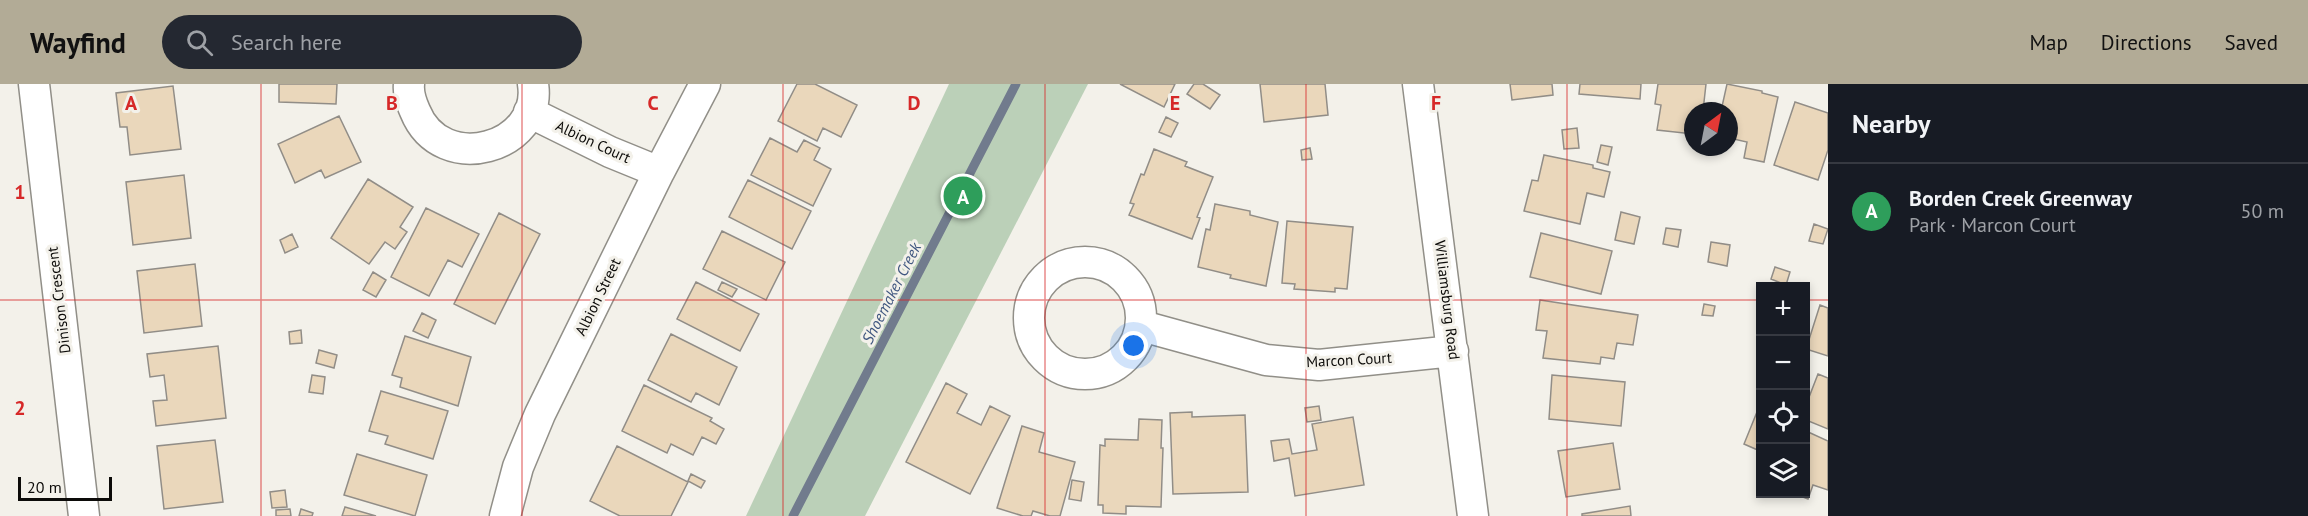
<!DOCTYPE html>
<html lang="en">
<head>
<meta charset="utf-8">
<style>
	:root { --surface:#171b24; --page:#242831; --text:#f1f3f6; --muted:#9ea1a6; --line:#363941; --accent:#b2ab96 }
	body { margin:0; font-family:"PT Sans",sans-serif; background:var(--page); color:var(--text) }
	.controls { position:absolute; right:18px; bottom:18px; display:grid; overflow:hidden; border-radius:0px; box-shadow:0 3px 9px #0003 }
	.controls button { width:54px; height:54px; display:grid; place-items:center; padding:0; border:0; border-bottom:2px solid var(--line); background:var(--surface); color:var(--text); font:30px sans-serif }
	.compass { position:absolute; left:1684px; top:18px; width:54px; height:54px; border-radius:50%; background:var(--surface); box-shadow:0 3px 9px #0003; rotate:32deg }
	.scale { position:absolute; left:18px; bottom:15px; width:94px; box-sizing:border-box; padding-left:6px; border:3px solid #0c0b09; border-top:0; font-size:16px; line-height:21px; white-space:nowrap; color:#0c0b09; -webkit-text-stroke:4px #f3f1ea; paint-order:stroke }
	.you { position:absolute; left:1134px; top:262px; width:21px; height:21px; margin:-15px; border:4px solid #fff; border-radius:50%; background:#1a73e8; box-shadow:0 0 0 9px #1a73e833 }
	.badge { display:grid; place-items:center; width:39px; height:39px; border-radius:50%; background:var(--accent); color:#fff; font-size:20px; font-weight:700 }
	.pin { position:absolute; translate:-50% -50%; border:3px solid #fff; box-shadow:0 2px 6px #0006 }
	.list { margin:0; padding:0; list-style:none }
	h2 { display:flex; justify-content:space-between; align-items:center; height:78px; margin:0; padding:0 24px; font-size:26px }
	h2 small { font-size:20px; font-weight:400; color:var(--muted) }
	.list li { display:grid; grid-template-columns:39px 1fr auto; gap:18px; align-items:center; box-sizing:border-box; height:96px; padding:0 24px; border-top:2px solid var(--line) }
	.list b { display:block; font-size:22px; white-space:nowrap }
	.list p { margin:0; font-size:20px; white-space:nowrap; color:var(--muted) }
	.list em { font-size:20px; font-style:normal; color:var(--muted) }
	.icon { flex:none; width:33px; height:33px; fill:none; stroke:currentColor; stroke-width:2; stroke-linecap:round; stroke-linejoin:round }
	.map { position:relative; flex:none; width:1828px; height:432px; overflow:hidden }
	header { display:flex; align-items:center; gap:36px; box-sizing:border-box; height:84px; padding:0 30px; background:var(--accent); color:#111 }
	header strong { font-size:28px }
	nav { display:flex; gap:33px; margin-inline-start:auto; font-size:21px }
	.search { width:420px; height:54px; background:var(--page); display:flex; align-items:center; gap:15px; box-sizing:border-box; padding:0 21px; border-radius:33px; color:var(--muted); font-size:22px }
	main { display:flex }
	aside { flex:1; background:var(--surface) }
	.map>svg:first-child { display:block }
</style>
</head>
<body>
<header>
<strong>Wayfind</strong>
<div class="search"><svg class="icon" aria-label="search" viewBox="0 0 24 24"><circle cx="10" cy="10" r="6"/><path d="M15 15l6 6"/></svg>Search here</div>
<nav><a>Map</a><a>Directions</a><a>Saved</a></nav>
</header>
<main>
<div class="map">
<svg width="1828" height="432" viewBox="0 0 1828 432">
	<rect width="100%" height="100%" fill="#f3f1ea"/>
	<path fill="#bbd0b8" d="M 949,0 L 1088,0 L 865,432 L 746,432 Z"/>
	<g fill="none" stroke-linecap="round" stroke-linejoin="round">
		<path stroke="#717b8d" stroke-width="9" d="M 793,432 L 1016,0"/>
	</g>
	<path fill="#ead7bb" stroke="#918d87" stroke-width="1.5" d="M 279,0 L 337,0 L 336,20 L 279,18 Z
		M 797,0 L 815,0 L 857,21 L 841,53 L 823,44 L 817,57 L 778,37 Z
		M 1120,0 L 1175,0 L 1164,23 Z
		M 1194,0 L 1203,0 L 1220,11 L 1210,25 L 1187,10 Z
		M 1260,0 L 1325,0 L 1328,31 L 1264,38 Z
		M 1510,0 L 1552,0 L 1553,11 L 1512,16 Z
		M 1580,0 L 1641,0 L 1640,15 L 1579,10 Z
		M 1658,0 L 1706,0 L 1703,27 L 1693,27 L 1693,50 L 1657,46 L 1661,21 L 1655,20 Z
		M 1727,0 L 1762,7 L 1762,9 L 1778,13 L 1764,78 L 1744,74 L 1747,58 L 1729,54 L 1729,27 L 1721,27 Z
		M 173,2 L 181,65 L 130,71 L 127,43 L 120,43 L 116,9 Z
		M 1795,18 L 1828,29 L 1828,66 L 1818,96 L 1774,81 Z
		M 339,32 L 361,78 L 325,94 L 321,86 L 295,99 L 278,60 Z
		M 1166,33 L 1178,39 L 1171,53 L 1159,48 Z
		M 1577,44 L 1579,64 L 1564,65 L 1562,46 Z
		M 770,54 L 797,68 L 804,56 L 820,64 L 814,76 L 831,85 L 813,122 L 751,91 Z
		M 1601,61 L 1612,63 L 1608,81 L 1597,78 Z
		M 1310,64 L 1312,75 L 1302,76 L 1301,66 Z
		M 1154,65 L 1187,78 L 1185,82 L 1213,93 L 1197,133 L 1200,134 L 1192,155 L 1129,131 L 1134,120 L 1130,119 L 1141,90 L 1144,91 Z
		M 1544,71 L 1593,81 L 1593,84 L 1610,88 L 1604,113 L 1587,109 L 1580,140 L 1524,127 L 1532,96 L 1538,97 Z
		M 184,91 L 191,154 L 133,161 L 126,98 Z
		M 368,95 L 413,123 L 400,143 L 407,148 L 395,165 L 385,158 L 369,180 L 331,154 Z
		M 748,96 L 811,127 L 792,165 L 729,133 Z
		M 1215,120 L 1250,127 L 1250,131 L 1278,138 L 1266,202 L 1230,194 L 1231,191 L 1198,183 L 1206,145 L 1210,146 Z
		M 426,124 L 479,150 L 462,183 L 448,176 L 429,212 L 391,193 Z
		M 1621,128 L 1640,133 L 1634,160 L 1615,156 Z
		M 499,129 L 540,150 L 495,240 L 454,220 Z
		M 1287,137 L 1353,143 L 1347,205 L 1335,204 L 1335,208 L 1294,205 L 1295,200 L 1282,199 Z
		M 1814,140 L 1828,145 L 1823,160 L 1809,157 Z
		M 1666,144 L 1681,146 L 1678,163 L 1663,160 Z
		M 722,147 L 785,178 L 766,216 L 703,185 Z
		M 1541,149 L 1612,167 L 1601,210 L 1530,193 Z
		M 292,150 L 298,163 L 285,169 L 280,156 Z
		M 1711,158 L 1730,161 L 1727,182 L 1708,178 Z
		M 195,180 L 202,242 L 144,249 L 137,187 Z
		M 1775,183 L 1790,188 L 1786,201 L 1771,195 Z
		M 373,188 L 386,196 L 376,213 L 363,206 Z
		M 696,198 L 759,230 L 740,267 L 677,235 Z
		M 722,198 L 737,205 L 732,213 L 718,206 Z
		M 1540,216 L 1638,231 L 1633,261 L 1617,259 L 1614,275 L 1601,273 L 1600,280 L 1543,274 L 1547,247 L 1536,246 Z
		M 1704,220 L 1715,222 L 1713,232 L 1702,231 Z
		M 1820,221 L 1828,224 L 1828,272 L 1806,265 Z
		M 422,229 L 436,236 L 428,254 L 413,247 Z
		M 301,246 L 302,259 L 290,260 L 289,248 Z
		M 671,250 L 737,283 L 719,321 L 696,309 L 691,318 L 648,296 Z
		M 405,252 L 471,273 L 458,322 L 400,303 L 402,294 L 392,291 Z
		M 218,262 L 226,334 L 156,342 L 153,317 L 167,316 L 164,291 L 150,293 L 147,270 Z
		M 319,266 L 337,271 L 334,284 L 316,279 Z
		M 1818,290 L 1828,294 L 1828,345 L 1806,336 L 1806,321 Z
		M 312,291 L 325,293 L 323,310 L 309,308 Z
		M 1552,291 L 1625,298 L 1621,342 L 1549,335 Z
		M 946,299 L 967,310 L 957,329 L 981,341 L 990,322 L 1010,332 L 970,410 L 906,378 Z
		M 644,301 L 712,334 L 710,337 L 724,345 L 716,360 L 702,353 L 693,371 L 671,360 L 667,369 L 622,347 Z
		M 381,307 L 448,327 L 433,375 L 385,360 L 388,352 L 369,347 Z
		M 1319,322 L 1321,336 L 1307,338 L 1305,324 Z
		M 1192,328 L 1192,333 L 1245,331 L 1248,408 L 1173,410 L 1170,329 Z
		M 1757,328 L 1760,329 L 1760,367 L 1744,360 Z
		M 1353,333 L 1364,401 L 1295,412 L 1289,374 L 1274,377 L 1271,357 L 1289,355 L 1292,370 L 1317,366 L 1312,340 Z
		M 1139,335 L 1162,336 L 1161,364 L 1163,364 L 1161,423 L 1126,422 L 1126,430 L 1103,429 L 1103,421 L 1098,421 L 1100,361 L 1105,362 L 1105,355 L 1138,356 Z
		M 1022,342 L 1044,349 L 1039,368 L 1075,378 L 1060,432 L 1050,432 L 1033,427 L 1031,432 L 1023,432 L 997,424 Z
		M 1806,347 L 1828,357 L 1828,406 L 1813,401 L 1808,415 L 1795,410 L 1806,410 Z
		M 215,356 L 223,418 L 164,425 L 157,362 Z
		M 1613,359 L 1620,405 L 1566,413 L 1558,367 Z
		M 617,362 L 688,398 L 671,432 L 620,432 L 590,417 Z
		M 357,370 L 427,391 L 415,432 L 344,411 Z
		M 691,390 L 705,397 L 701,404 L 688,397 Z
		M 1072,396 L 1084,398 L 1081,417 L 1069,415 Z
		M 285,406 L 287,423 L 272,424 L 270,408 Z
		M 1630,422 L 1631,432 L 1582,432 L 1582,430 Z
		M 345,423 L 376,432 L 342,432 Z
		M 290,425 L 291,432 L 276,432 L 276,426 Z
		M 301,425 L 313,429 L 312,432 L 299,432 Z"/>
	<g fill="none" stroke-linecap="round" stroke-linejoin="round">
		<g stroke="#918f88" stroke-width="33">
			<path id="minor" d="M 34,0 L 84,432
				M 409,0 C 408,10 411,18 415,27 C 442,94 543,63 533,0
				M 1418,0 L 1473,432
				M 529,28 L 610,68 L 659,88
				M1029 234a56 56 0 1 1 112 0a56 56 0 1 1-112 0Z
				M 1142,242 L 1266,276 L 1319,281 L 1453,267
				M 505,432 L 518,383 L 540,330 L 659,88 L 705,0"/>
		</g>
		<use href="#minor" stroke="#fff" stroke-width="30"/>
	</g>
	<path fill="none" stroke="#d62828" stroke-width="1.5" stroke-opacity="0.55" d="M 261,0 L 261,432M 522,0 L 522,432M 783,0 L 783,432M 1045,0 L 1045,432M 1306,0 L 1306,432M 1567,0 L 1567,432M 0,216 L 1760,216M 1806,216 L 1828,216"/>
	<g text-anchor="middle" stroke-width="6" stroke-linejoin="round" paint-order="stroke">
		<g font-size="15" fill="#0c0b09" stroke="#f3f1ea">
			<text transform="translate(593 58) rotate(25)" y="5">Albion Court</text>
			<text transform="translate(598 213) rotate(-64)" y="5">Albion Street</text>
			<text transform="translate(59 216) rotate(-97)" y="5">Dinison Crescent</text>
			<text transform="translate(1447 216) rotate(83)" y="5">Williamsburg Road</text>
			<text transform="translate(1349 276) rotate(-3)" y="5">Marcon Court</text>
		</g>
		<g font-size="16" font-style="italic" fill="#405780" stroke="#f3f1ea">
			<text transform="translate(891 209) rotate(-63)" y="6">Shoemaker Creek</text>
		</g>
	</g>
	<g font-size="20" text-anchor="middle" font-weight="bold" fill="#d62828" stroke="#f3f1ea" stroke-width="6" stroke-linejoin="round" paint-order="stroke">
		<text x="131" y="26">A</text>
		<text x="392" y="26">B</text>
		<text x="653" y="26">C</text>
		<text x="914" y="26">D</text>
		<text x="1175" y="26">E</text>
		<text x="1436" y="26">F</text>
		<text x="20" y="115">1</text>
		<text x="20" y="331">2</text>
	</g>
</svg>
<div class="controls">
<button>+</button>
<button>−</button>
<button><svg class="icon" aria-label="locate" viewBox="0 0 24 24"><circle cx="12" cy="12" r="6"/><path d="M12 2v4M12 18v4M2 12h4M18 12h4"/></svg></button>
<button><svg class="icon" aria-label="layers" viewBox="0 0 24 24"><path d="M12 4l9 5-9 5-9-5zM3 14l9 5 9-5"/></svg></button>
</div>
<svg class="compass" viewBox="-18 -18 36 36"><path d="M0-13l5 13h-10z" fill="#e53935"/><path d="M0 13l5-13h-10z" fill="#9ea1a6"/></svg>
<div class="scale">20 m</div>
<div class="you"></div>
<div class="pin badge" style="left:963px;top:112px;background:#2e9e5b">A</div>
</div>
<aside>
<h2>Nearby<small></small></h2>
<ul class="list">
<li><span class="badge" style="background:#2e9e5b">A</span><div><b>Borden Creek Greenway</b><p>Park · Marcon Court</p></div><em>50 m</em></li>
</ul>
</aside>
</main>
</body>
</html>
